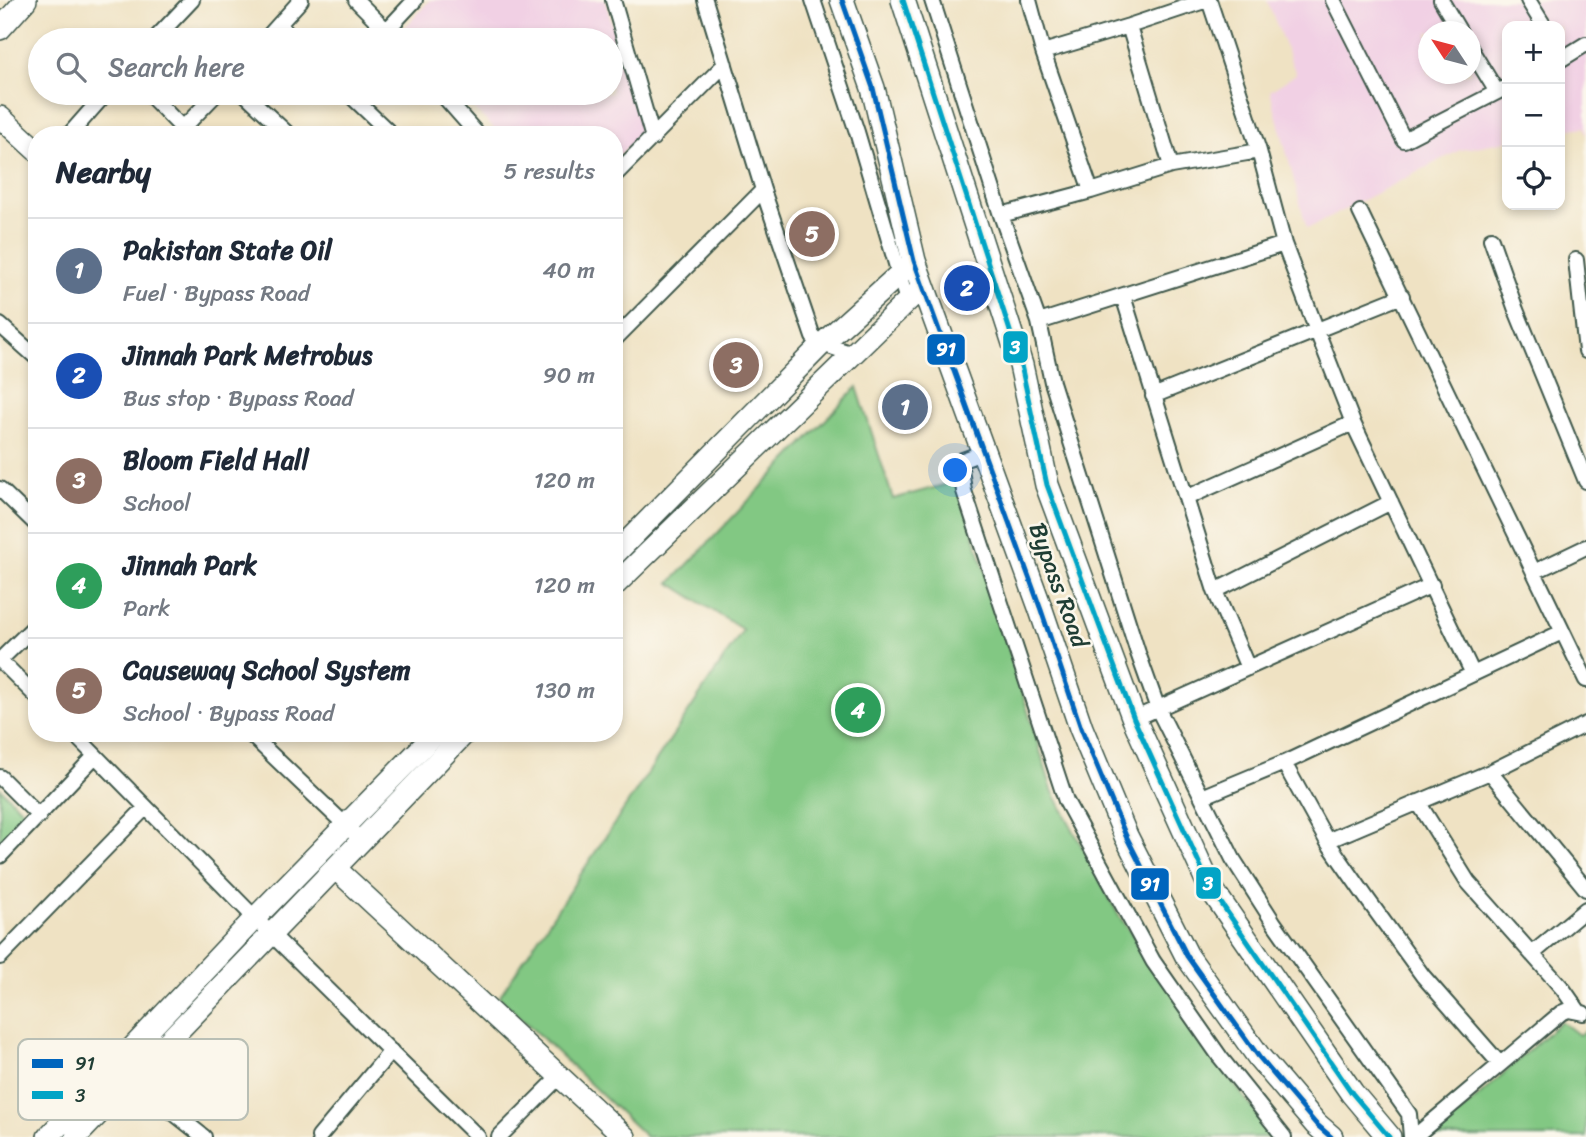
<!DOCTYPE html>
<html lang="en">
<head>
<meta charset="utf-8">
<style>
	:root { --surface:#fff; --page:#f6f6f7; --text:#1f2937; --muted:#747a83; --line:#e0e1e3; --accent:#b45309 }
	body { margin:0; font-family:Sriracha,sans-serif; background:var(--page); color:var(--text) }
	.controls { position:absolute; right:21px; top:21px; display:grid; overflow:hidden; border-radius:14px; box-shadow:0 4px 10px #0003 }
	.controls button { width:63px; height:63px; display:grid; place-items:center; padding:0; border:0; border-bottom:2px solid var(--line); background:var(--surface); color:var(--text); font:35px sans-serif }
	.compass { position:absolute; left:1418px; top:21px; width:63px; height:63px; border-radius:50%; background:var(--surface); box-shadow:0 4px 10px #0003; rotate:306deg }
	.you { position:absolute; left:956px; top:471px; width:24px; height:24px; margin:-18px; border:5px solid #fff; border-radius:50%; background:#1a73e8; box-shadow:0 0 0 10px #1a73e833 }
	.badge { display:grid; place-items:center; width:46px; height:46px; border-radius:50%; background:var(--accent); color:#fff; font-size:23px; font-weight:700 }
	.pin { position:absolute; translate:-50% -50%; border:4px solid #fff; box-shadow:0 2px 7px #0006 }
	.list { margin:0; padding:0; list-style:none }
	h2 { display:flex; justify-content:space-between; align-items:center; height:91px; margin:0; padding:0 28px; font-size:30px }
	h2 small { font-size:23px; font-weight:400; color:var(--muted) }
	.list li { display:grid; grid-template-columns:46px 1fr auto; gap:21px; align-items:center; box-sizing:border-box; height:105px; padding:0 28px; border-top:2px solid var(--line) }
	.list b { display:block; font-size:26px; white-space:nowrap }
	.list p { margin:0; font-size:23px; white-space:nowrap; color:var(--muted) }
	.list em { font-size:23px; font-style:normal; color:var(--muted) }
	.icon { flex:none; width:38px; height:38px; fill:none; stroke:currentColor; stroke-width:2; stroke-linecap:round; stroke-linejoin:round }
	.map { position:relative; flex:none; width:1586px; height:1137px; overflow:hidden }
	.search { position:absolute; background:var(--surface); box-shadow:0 4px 10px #0003; left:28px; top:28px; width:595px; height:77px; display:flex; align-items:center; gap:18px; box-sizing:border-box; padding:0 24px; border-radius:38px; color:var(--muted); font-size:26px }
	.panel { position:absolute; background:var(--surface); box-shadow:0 4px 10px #0003; left:28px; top:126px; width:595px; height:616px; border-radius:28px }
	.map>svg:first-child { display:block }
</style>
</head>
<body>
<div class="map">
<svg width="1586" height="1137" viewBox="0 0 1586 1137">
	<rect width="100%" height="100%" fill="#fbf7ec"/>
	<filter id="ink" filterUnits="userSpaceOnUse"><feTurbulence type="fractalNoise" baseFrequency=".0143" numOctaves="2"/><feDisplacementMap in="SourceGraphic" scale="14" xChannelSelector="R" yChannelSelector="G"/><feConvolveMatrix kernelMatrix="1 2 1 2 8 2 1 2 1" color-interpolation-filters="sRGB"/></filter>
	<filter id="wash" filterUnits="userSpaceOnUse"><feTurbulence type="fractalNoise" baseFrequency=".00686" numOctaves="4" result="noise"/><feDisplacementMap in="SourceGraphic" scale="28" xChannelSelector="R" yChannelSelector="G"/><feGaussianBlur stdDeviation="1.57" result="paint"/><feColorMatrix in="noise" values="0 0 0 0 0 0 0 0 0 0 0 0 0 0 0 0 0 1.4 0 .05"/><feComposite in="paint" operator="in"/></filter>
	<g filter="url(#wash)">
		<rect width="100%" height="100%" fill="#efe2c3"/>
		<path fill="#f1d0e4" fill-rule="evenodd" d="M 430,0 L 605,0 L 643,131 L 614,161 L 614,135 L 501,135 L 457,93 L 611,93 L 611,40 L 401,40 L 397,36 Z
			M 1267,0 L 1586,0 L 1586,135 L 1584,127 L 1560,131 L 1560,26 L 1507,26 L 1507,141 L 1460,150 L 1307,229 L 1270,91 L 1296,74 ZM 1428,32 L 1470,32 L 1470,74 L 1428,74 Z"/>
		<path fill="#82c883" stroke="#50825c" stroke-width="2" d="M 857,387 L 893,499 L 955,482 L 962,496 L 1052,790 L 1119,916 L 1220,1057 L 1222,1068 L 1275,1137 L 646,1137 L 499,997 L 743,630 L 670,583 Z
			M 0,788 L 27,815 L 0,843 Z
			M 1561,1021 L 1579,1035 L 1586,1030 L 1586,1137 L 1434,1137 Z"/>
	</g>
	<g filter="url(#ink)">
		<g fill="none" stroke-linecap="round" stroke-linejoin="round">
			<g stroke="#3e5649" stroke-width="18">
				<path id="street" d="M 356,0 L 396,40
					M 613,0 L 653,138
					M 813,0 L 857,132 L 907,301
					M 932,0 L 1001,215 L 1039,322 L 1052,382 L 1138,653 L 1158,709 L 1233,859 L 1274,923 L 1409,1114 L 1411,1137
					M 1029,0 L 1043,52 L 1091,191
					M 1209,0 L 1259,151 L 1284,244 L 1317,331 L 1353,423 L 1473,674
					M 1333,0 L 1404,140 L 1507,87
					M 1441,0 L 1460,32
					M 1528,0 L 1544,26
					M 279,25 L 294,40
					M 1129,26 L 1171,166
					M 387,30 L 415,0
					M 154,40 L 192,0
					M 265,40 L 301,0
					M 1470,48 L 1497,92
					M 1043,52 L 1129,26 L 1207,0
					M 1560,60 L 1586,44
					M 148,93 L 189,135
					M 244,93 L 289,135
					M 348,93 L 392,135
					M 441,93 L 478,135
					M 183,128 L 217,93
					M 69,135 L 106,93
					M 614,176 L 725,64
					M 763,190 L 813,337 L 822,344 L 853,354
					M 1360,212 L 1586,680
					M 1001,215 L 1091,191 L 1171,166 L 1259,151
					M 1491,239 L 1516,310 L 1586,481
					M 1576,260 L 1586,351
					M 1123,296 L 1215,591 L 1248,668
					M 1039,322 L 1284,244
					M 0,325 L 37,358
					M 614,340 L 763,190 L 705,0
					M 1153,396 L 1402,296
					M 982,453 L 960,461 L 964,491 L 1066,801 L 1153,961 L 1220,1057 L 1284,1137
					M 0,489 L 37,525
					M 1186,498 L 1353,423
					M 1534,572 L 1586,547
					M 1215,591 L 1391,502
					M 0,660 L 37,624
					M 0,660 L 37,697
					M 1134,719 L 1432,585
					M 73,733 L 255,918 L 478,1137
					M 249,733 L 361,840
					M 1284,763 L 1327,841 L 1368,900 L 1423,976 L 1500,1064
					M 1490,772 L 1586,889
					M 0,777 L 39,816
					M 1202,797 L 1284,763 L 1562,632
					M 1418,802 L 1468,882 L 1563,989 L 1579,1012
					M 1327,841 L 1490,772 L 1586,724
					M 0,856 L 95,756
					M 1532,954 L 1586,909
					M 0,957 L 146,807
					M 132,1080 L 204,1137
					M 319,1137 L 391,1051
					M 499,1137 L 560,1076
					M 1414,1137 L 1561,1013 L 1568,1010 L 1583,1013"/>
			</g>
			<g stroke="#3e5649" stroke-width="24">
				<path id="secondary" d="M 0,29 L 26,0
					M 0,117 L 37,151
					M 614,555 L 822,344 L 914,261
					M 614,586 L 923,286
					M 336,869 L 625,1137
					M 48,1137 L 255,918 L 436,733
					M 76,1137 L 465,733"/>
			</g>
			<g stroke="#3e5649" stroke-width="26">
				<path id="primary" d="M 842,0 L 873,88 L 914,261 L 923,286 L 1041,610 L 1081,728 L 1126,836 L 1187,956 L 1259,1057 L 1316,1124 L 1331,1137
					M 903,0 L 1021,365 L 1047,485 L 1134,719 L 1210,887 L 1352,1093 L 1389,1137"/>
			</g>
			<use href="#street" stroke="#fff" stroke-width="14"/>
			<use href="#secondary" stroke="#fff" stroke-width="21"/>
			<use href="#primary" stroke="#fff" stroke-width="23"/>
			<g stroke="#fbf7ec" stroke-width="10">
				<path id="bus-1" d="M 842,0 L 873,88 L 914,261 L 923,286 L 1041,610 L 1081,728 L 1126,836 L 1187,956 L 1259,1057 L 1316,1124 L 1331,1137"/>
			</g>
			<g stroke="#fbf7ec" stroke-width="10">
				<path id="bus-2" d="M 903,0 L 1021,365 L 1047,485 L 1134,719 L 1210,887 L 1352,1093 L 1389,1137"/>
			</g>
			<use href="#bus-1" stroke="#0065bd" stroke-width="5"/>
			<use href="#bus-2" stroke="#02a4c6" stroke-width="5"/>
		</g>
	</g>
	<g text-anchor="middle" stroke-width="5" stroke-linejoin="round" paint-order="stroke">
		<g font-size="24" fill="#1f3d34" stroke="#fbf7ec">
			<text transform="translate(1059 585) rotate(70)" y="8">Bypass Road</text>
		</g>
	</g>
	<rect x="18" y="1039" width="230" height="81" rx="10" fill="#fbf7ec" stroke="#b9bfb5" stroke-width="2"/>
	<rect x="32" y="1059" width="31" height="9" fill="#0065bd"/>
	<rect x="32" y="1091" width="31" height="8" fill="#02a4c6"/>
	<g font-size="19" fill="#1f3d34">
		<text x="75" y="1070">91</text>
		<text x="75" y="1102">3</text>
	</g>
	<g stroke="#fbf7ec" stroke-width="2.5">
		<rect x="1002" y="330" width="27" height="34" rx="7" fill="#02a4c6"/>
		<rect x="926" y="333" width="40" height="33" rx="7" fill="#0065bd"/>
		<rect x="1195" y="866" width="27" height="34" rx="7" fill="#02a4c6"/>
		<rect x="1130" y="867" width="40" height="34" rx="7" fill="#0065bd"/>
	</g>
	<g font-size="19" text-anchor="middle" font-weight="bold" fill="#fff">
		<text x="1015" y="354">3</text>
		<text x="946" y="356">91</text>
		<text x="1208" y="890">3</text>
		<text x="1150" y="891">91</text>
	</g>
</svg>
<div class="controls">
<button>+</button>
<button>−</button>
<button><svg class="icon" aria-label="locate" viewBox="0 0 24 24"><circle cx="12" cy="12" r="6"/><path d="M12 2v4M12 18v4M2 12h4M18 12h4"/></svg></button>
</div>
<svg class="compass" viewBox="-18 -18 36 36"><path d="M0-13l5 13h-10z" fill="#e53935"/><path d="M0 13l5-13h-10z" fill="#747a83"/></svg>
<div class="you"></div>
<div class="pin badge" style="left:905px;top:407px;background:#5c6f8a">1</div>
<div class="pin badge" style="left:967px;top:288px;background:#1a4fb4">2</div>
<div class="pin badge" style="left:736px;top:365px;background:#8d6e63">3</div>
<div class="pin badge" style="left:858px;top:710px;background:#2e9e5b">4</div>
<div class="pin badge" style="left:812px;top:234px;background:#8d6e63">5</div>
<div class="search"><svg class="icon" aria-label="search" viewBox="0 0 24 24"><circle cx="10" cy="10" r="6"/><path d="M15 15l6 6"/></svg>Search here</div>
<section class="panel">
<h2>Nearby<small>5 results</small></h2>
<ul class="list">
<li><span class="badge" style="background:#5c6f8a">1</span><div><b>Pakistan State Oil</b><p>Fuel · Bypass Road</p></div><em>40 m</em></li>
<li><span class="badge" style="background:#1a4fb4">2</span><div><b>Jinnah Park Metrobus</b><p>Bus stop · Bypass Road</p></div><em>90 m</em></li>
<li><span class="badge" style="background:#8d6e63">3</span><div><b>Bloom Field Hall</b><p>School</p></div><em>120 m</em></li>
<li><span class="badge" style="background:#2e9e5b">4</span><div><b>Jinnah Park</b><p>Park</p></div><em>120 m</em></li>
<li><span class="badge" style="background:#8d6e63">5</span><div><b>Causeway School System</b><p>School · Bypass Road</p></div><em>130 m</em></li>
</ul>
</section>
</div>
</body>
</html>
